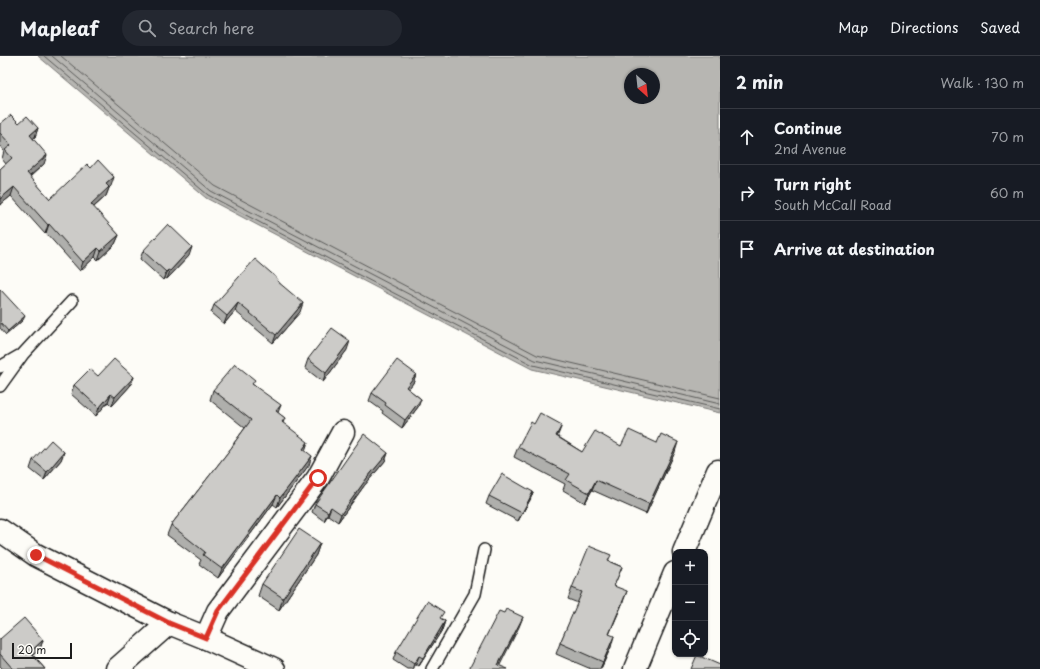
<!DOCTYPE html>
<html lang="en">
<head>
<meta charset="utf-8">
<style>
	:root { --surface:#171b24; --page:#242831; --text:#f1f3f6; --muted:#9ea1a6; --line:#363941 }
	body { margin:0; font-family:"Playpen Sans",sans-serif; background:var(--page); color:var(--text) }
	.controls { position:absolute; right:12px; bottom:12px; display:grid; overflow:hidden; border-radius:8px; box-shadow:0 1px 3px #0004 }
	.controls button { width:36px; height:36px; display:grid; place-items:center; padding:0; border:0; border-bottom:1px solid var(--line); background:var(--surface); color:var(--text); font:20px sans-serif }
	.compass { position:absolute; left:624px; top:12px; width:36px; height:36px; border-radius:50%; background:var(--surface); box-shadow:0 1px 3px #0004; rotate:153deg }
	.scale { position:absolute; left:12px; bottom:10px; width:60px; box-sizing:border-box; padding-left:4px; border:2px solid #1c1c1c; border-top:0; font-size:11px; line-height:14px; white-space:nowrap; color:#1c1c1c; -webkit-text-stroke:3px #fdfcf7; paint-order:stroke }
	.stop { position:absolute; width:12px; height:12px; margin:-9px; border:3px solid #d93025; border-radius:50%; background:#fff }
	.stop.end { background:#d93025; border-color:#fff; box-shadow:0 1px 4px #0008 }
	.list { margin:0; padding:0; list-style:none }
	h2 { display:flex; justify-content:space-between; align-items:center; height:52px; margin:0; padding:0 16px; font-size:17px }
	h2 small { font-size:13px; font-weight:400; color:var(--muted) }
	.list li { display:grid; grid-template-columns:26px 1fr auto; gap:12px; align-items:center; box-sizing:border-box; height:56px; padding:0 16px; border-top:1px solid var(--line) }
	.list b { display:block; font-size:15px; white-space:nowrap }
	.list p { margin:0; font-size:13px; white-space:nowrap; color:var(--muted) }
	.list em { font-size:13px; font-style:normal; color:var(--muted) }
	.icon { flex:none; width:22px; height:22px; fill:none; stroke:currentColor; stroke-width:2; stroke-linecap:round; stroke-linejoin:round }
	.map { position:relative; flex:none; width:720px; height:613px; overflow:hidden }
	header { display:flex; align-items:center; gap:24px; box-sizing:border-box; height:56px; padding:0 20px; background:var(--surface); border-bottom:1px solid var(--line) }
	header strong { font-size:19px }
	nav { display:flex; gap:22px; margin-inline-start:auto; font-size:14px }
	.search { width:280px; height:36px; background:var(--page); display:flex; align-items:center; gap:10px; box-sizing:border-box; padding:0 14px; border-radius:22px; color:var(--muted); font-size:15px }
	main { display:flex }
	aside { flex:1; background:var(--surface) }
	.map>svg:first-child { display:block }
</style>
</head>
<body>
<header>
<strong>Mapleaf</strong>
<div class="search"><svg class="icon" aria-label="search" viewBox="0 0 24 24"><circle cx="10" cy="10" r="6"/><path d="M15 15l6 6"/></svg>Search here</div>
<nav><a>Map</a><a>Directions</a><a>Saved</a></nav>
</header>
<main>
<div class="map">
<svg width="720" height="613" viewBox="0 0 720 613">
	<rect width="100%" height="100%" fill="#fdfcf7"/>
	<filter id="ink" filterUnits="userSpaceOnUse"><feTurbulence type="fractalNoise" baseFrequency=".025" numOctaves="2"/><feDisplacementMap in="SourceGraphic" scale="8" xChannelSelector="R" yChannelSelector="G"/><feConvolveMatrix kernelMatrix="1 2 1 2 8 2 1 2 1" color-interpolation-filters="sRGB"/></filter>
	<g filter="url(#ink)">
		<path fill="#b7b6b2" stroke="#797876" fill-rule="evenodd" d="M 38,0 L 720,0 L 720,357 L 532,313 L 356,221 L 206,142 ZM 630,18 L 654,18 L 654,42 L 630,42 Z"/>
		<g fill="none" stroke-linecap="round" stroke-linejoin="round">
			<path stroke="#5a5a58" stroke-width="1" d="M 44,0 L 208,139 L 357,218 L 533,309 L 720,353
				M 52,0 L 211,135 L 535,304 L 720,348
				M 61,0 L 215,130 L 537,299 L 720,342"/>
			<g stroke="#1c1c1c" stroke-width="14">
				<path id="service" d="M 0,311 L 19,300
					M 0,330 L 23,298 L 72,245
					M 432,613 L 475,538 L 484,494"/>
			</g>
			<g stroke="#1c1c1c" stroke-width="25">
				<path id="minor" d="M 684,496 L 718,415
					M 206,582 L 218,555 L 318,422 L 343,376
					M 117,613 L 169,567
					M 635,613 L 675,517"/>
			</g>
			<g stroke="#1c1c1c" stroke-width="25">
				<path id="tertiary" d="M 0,474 L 36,499 L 169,567 L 206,582 L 274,613"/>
			</g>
			<use href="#service" stroke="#fdfcf7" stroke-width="11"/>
			<use href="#minor" stroke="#fdfcf7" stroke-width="22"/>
			<use href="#tertiary" stroke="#fdfcf7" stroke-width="22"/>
		</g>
		<path fill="#afafac" stroke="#1c1c1c" d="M 19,67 L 38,72 L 35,81 L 33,83 L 44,108 L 30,121 L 50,143 L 111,130 L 109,132 L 106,140 L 93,152 L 119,179 L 115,188 L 98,204 L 95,201 L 80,215 L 46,177 L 45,178 L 11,140 L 0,149 L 0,113 L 6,108 L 2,103 L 4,95 L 0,90 L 0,68 Z
			M 143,195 L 189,200 L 167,223 L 165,222 L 163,224 L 140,203 Z
			M 278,225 L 300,256 L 273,287 L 235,255 L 224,268 L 211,257 L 214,249 Z
			M 0,233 L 23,264 L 6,279 L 0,272 Z
			M 347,294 L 323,326 L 305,312 L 308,303 Z
			M 416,318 L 413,327 L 408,333 L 421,343 L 418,351 L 402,372 L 382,357 L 383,355 L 369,345 L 372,337 Z
			M 98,320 L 134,321 L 130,330 L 112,350 L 108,346 L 96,360 L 71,338 L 74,329 Z
			M 254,329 L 278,357 L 285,362 L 283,367 L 305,395 L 309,409 L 277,451 L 273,448 L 218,522 L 199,508 L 201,504 L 167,479 L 171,469 L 232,391 L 234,387 L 245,372 L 210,344 L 213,334 Z
			M 558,379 L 557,380 L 582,396 L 621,390 L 675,396 L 646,458 L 592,434 L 585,447 L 563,434 L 565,428 L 514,401 L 518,391 Z
			M 64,396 L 61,404 L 44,424 L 30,413 L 33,404 Z
			M 388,397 L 385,405 L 364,430 L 338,466 L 328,459 L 324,465 L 312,456 L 315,448 Z
			M 533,436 L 530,444 L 518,465 L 486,448 L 489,440 Z
			M 320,487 L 316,499 L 279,554 L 258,540 L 262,528 Z
			M 609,505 L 622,511 L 614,530 L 623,546 L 609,578 L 611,591 L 601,613 L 591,613 L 556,598 L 560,587 L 578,547 L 568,543 L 572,532 Z
			M 442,563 L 445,565 L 442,574 L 419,610 L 416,608 L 413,613 L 407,613 L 393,604 L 396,596 Z
			M 0,583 L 43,584 L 40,593 L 33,599 L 45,613 L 3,613 L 0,610 Z"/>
		<path fill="#8f8e8c" stroke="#1c1c1c" d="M 38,72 L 35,81 L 26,88 L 30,79 Z
			M 47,99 L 44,108 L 23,126 L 27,117 Z
			M 114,121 L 111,130 L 109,132 L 106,140 L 87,157 L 91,148 L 106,128 Z
			M 14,131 L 11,140 L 0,149 L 0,143 Z
			M 49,168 L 46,177 L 45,178 L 48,169 Z
			M 119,179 L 115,188 L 98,204 L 101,195 Z
			M 192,191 L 189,200 L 167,223 L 170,215 Z
			M 98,192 L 95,201 L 80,215 L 83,206 Z
			M 168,214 L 165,222 L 163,224 L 166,216 Z
			M 238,247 L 235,255 L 224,268 L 227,260 Z
			M 303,247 L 300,256 L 273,287 L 276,279 Z
			M 25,260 L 23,264 L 6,279 L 8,275 Z
			M 350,285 L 347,294 L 323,326 L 326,317 Z
			M 416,318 L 413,327 L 403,340 L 406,331 Z
			M 134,321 L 130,330 L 112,350 L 115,341 Z
			M 111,338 L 108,346 L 96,360 L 99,352 Z
			M 421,343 L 418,351 L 402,372 L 405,364 Z
			M 281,349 L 277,359 L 276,355 Z
			M 562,369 L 558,379 L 552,390 L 556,380 Z
			M 308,386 L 305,395 L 303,393 Z
			M 678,386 L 675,396 L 646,458 L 649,448 Z
			M 64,396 L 61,404 L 44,424 L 47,416 Z
			M 388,397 L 385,405 L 364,430 L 338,466 L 341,458 L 367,422 Z
			M 312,400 L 309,409 L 277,451 L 280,442 Z
			M 596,424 L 592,434 L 585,447 L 589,437 Z
			M 533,436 L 530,444 L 518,465 L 522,457 Z
			M 277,439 L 273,448 L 218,522 L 222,513 Z
			M 331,451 L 328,459 L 324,465 L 328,456 Z
			M 320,487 L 316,499 L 279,554 L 283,542 Z
			M 627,535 L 623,546 L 605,588 L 609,578 Z
			M 523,561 L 519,571 L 498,613 L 498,609 Z
			M 445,565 L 442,574 L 419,610 L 423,602 Z
			M 614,580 L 611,591 L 600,613 L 603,606 Z
			M 43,584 L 40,593 L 27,604 L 30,596 Z
			M 419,600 L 416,608 L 413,613 L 412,613 L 414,608 Z"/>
		<path fill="#cccbc8" stroke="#1c1c1c" d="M 11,59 L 19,67 L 27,60 L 38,72 L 30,79 L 47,99 L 27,117 L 50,143 L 87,108 L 91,112 L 98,104 L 114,121 L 106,128 L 109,131 L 91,148 L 119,179 L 101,195 L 98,192 L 83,206 L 49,168 L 48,169 L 14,131 L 0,143 L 0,113 L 12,102 L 5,94 L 11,89 L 0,77 L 0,68 Z
			M 168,168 L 192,191 L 170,215 L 168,214 L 166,216 L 143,195 Z
			M 255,203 L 278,223 L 277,225 L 303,247 L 276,279 L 238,247 L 227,260 L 214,249 Z
			M 0,233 L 25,260 L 8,275 L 0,266 Z
			M 332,272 L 350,285 L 326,317 L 308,303 Z
			M 114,303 L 134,321 L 115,341 L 111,338 L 99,352 L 74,329 L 90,313 L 98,320 Z
			M 397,304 L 416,318 L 406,331 L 421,343 L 405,364 L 385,349 L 386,347 L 372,337 Z
			M 235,308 L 255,324 L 252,328 L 281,349 L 276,355 L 285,362 L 282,366 L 308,386 L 303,393 L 312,400 L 280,442 L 277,439 L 222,513 L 203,499 L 205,496 L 171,469 L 235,387 L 234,387 L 251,364 L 213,334 Z
			M 540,357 L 562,369 L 556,380 L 582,396 L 595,375 L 621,390 L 629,374 L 657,387 L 661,378 L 678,386 L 649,448 L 596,424 L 589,437 L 566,424 L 570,418 L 518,391 L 531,366 L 534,368 Z
			M 364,378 L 388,397 L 367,422 L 341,458 L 331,451 L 328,456 L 315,448 Z
			M 51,384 L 64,396 L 47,416 L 33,404 Z
			M 502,418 L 533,436 L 522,457 L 489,440 Z
			M 299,473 L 320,487 L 283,542 L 262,528 Z
			M 589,490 L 611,499 L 608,505 L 622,511 L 614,530 L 627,535 L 609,578 L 614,580 L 603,606 L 560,587 L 582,536 L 572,532 Z
			M 427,545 L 444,556 L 440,562 L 445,565 L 423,602 L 419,600 L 414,608 L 396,596 Z
			M 506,553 L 523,561 L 498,609 L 508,613 L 469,613 L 499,555 L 504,557 Z
			M 24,562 L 43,584 L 30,596 L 45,613 L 13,613 L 0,598 L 0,583 Z
			M 697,599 L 720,609 L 720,613 L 691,613 Z"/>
	</g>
	<g fill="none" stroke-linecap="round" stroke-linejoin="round" filter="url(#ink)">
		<path stroke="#d93025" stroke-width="5" d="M 36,499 L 169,567 L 206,582 L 218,555 L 318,422"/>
	</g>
</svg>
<div class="controls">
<button>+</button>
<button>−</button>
<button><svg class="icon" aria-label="locate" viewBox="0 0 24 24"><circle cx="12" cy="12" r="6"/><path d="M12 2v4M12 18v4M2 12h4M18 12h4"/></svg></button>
</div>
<svg class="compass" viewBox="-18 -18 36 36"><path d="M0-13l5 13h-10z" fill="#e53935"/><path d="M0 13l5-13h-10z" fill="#9ea1a6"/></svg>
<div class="scale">20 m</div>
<div class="stop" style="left:318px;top:422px"></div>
<div class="stop end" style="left:36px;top:499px"></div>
</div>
<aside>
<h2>2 min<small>Walk · 130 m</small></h2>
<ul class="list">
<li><svg class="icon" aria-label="ahead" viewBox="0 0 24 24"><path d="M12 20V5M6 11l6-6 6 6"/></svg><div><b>Continue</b><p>2nd Avenue</p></div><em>70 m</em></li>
<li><svg class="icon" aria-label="right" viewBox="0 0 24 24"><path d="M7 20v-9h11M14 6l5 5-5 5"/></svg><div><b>Turn right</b><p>South McCall Road</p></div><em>60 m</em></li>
<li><svg class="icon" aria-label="arrive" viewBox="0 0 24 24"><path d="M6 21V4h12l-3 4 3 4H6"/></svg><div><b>Arrive at destination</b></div></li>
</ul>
</aside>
</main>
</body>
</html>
